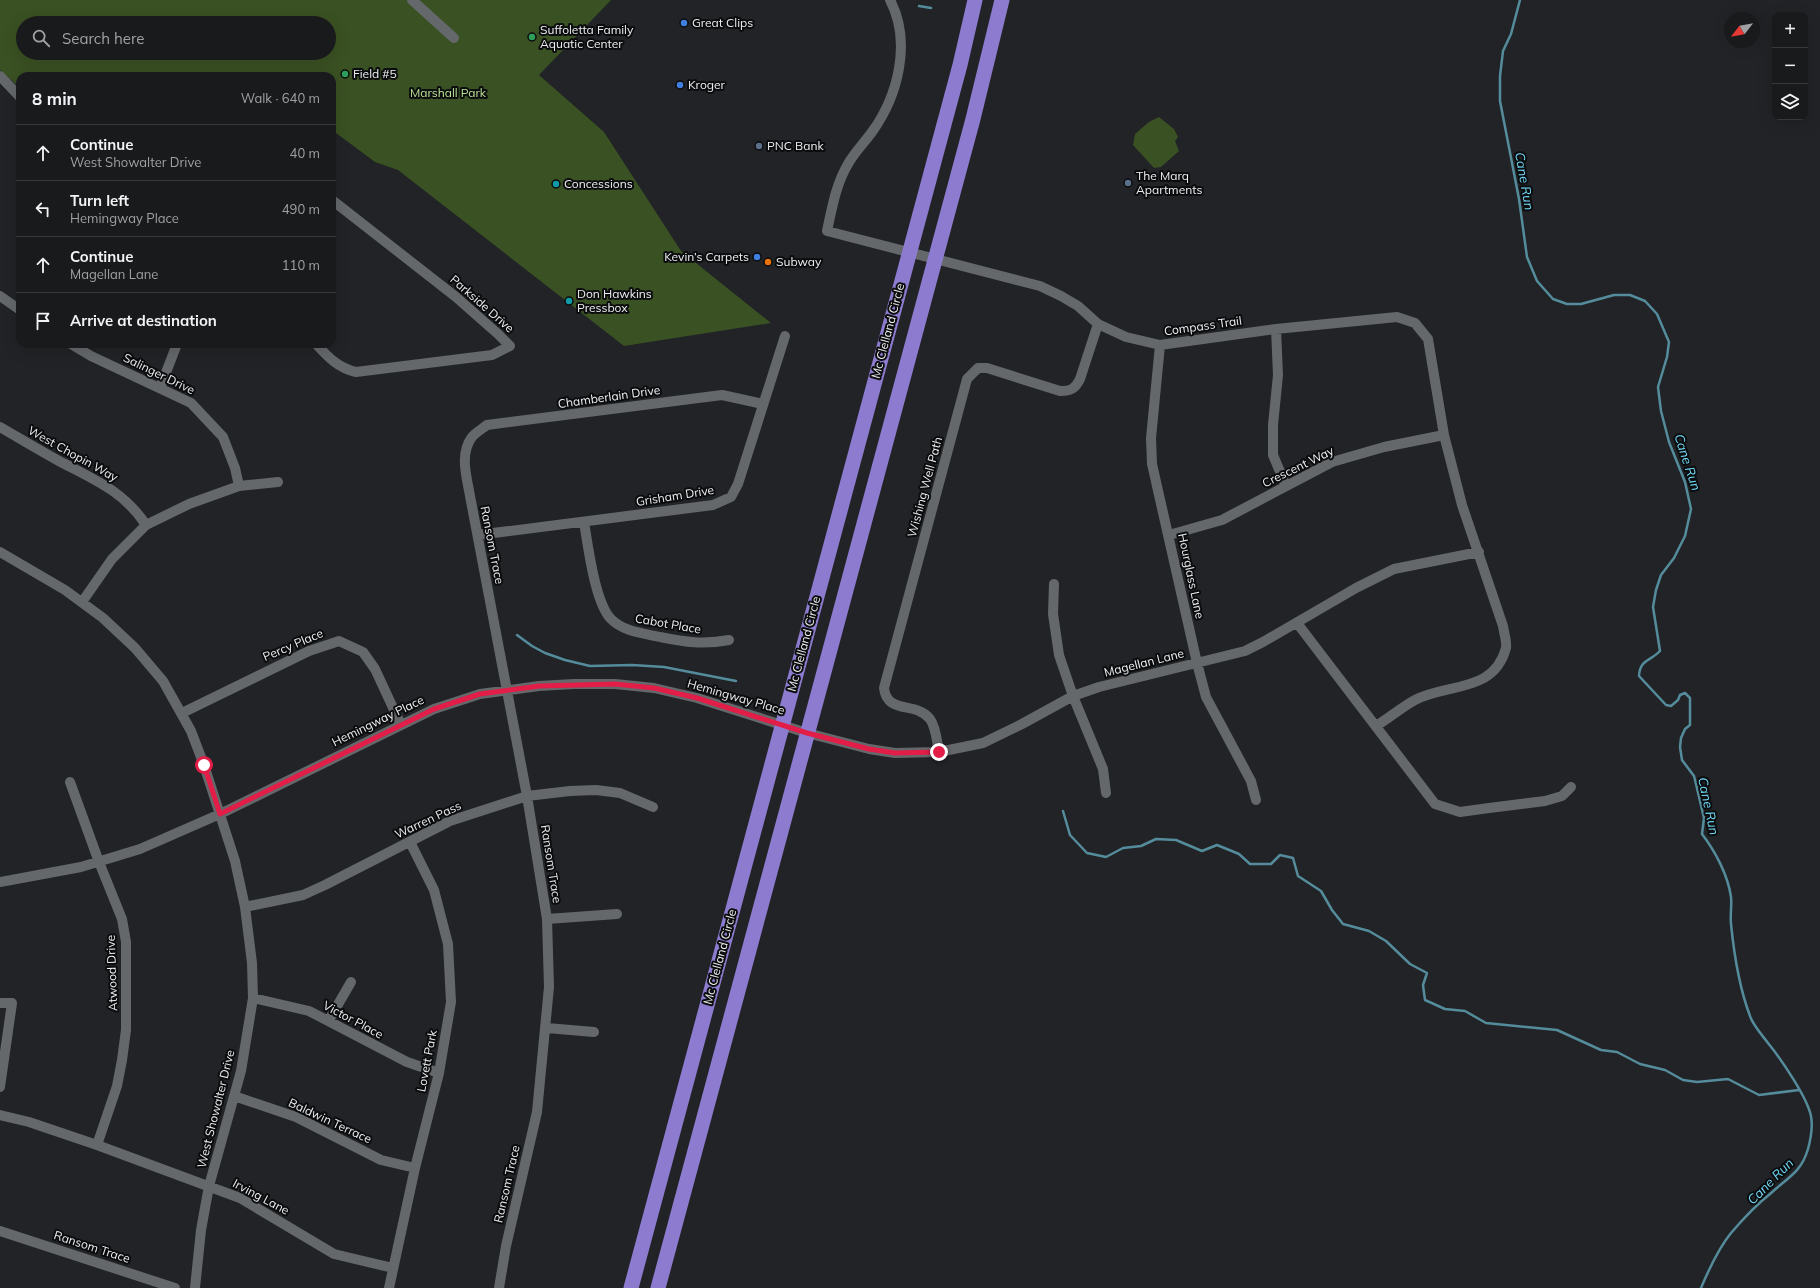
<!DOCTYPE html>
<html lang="en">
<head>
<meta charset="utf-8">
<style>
	:root { --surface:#191a1c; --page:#262729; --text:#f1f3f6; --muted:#9fa1a3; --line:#37383b }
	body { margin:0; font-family:Mulish,sans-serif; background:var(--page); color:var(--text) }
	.controls { position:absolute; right:12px; top:12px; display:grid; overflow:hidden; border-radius:8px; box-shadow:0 4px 16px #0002 }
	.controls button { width:36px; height:36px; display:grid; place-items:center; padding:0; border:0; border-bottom:1px solid var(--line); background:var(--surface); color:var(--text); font:20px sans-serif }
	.compass { position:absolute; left:1724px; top:12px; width:36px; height:36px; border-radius:50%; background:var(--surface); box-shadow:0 4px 16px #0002; rotate:239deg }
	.stop { position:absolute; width:12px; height:12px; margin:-9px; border:3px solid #e11d48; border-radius:50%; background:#fff }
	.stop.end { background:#e11d48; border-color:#fff; box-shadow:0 1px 4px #0008 }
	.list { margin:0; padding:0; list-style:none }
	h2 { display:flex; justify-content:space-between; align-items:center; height:52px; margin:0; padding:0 16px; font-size:17px }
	h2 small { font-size:13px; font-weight:400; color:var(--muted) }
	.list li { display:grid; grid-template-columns:26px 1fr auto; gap:12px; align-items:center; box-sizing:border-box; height:56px; padding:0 16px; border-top:1px solid var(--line) }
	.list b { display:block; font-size:15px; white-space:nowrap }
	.list p { margin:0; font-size:13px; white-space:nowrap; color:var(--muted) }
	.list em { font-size:13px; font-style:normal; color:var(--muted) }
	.icon { flex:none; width:22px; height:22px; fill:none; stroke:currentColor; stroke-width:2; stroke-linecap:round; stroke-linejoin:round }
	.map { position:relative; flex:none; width:1820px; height:1288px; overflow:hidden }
	.search { position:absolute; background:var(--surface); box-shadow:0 4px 16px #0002; left:16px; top:16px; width:320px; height:44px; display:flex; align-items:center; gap:10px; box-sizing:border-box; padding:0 14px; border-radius:22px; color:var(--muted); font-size:15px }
	.panel { position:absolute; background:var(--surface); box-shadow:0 4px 16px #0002; left:16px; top:72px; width:320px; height:276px; border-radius:12px }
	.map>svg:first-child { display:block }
</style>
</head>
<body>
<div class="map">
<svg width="1820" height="1288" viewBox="0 0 1820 1288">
	<rect width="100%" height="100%" fill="#212326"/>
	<path fill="#3a5123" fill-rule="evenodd" d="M 0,0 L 611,0 L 539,75 L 604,132 L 681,251 L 771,323 L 624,346 L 398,170 L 375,162 L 332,130 L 332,76 L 20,76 L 20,88 L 0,70 ZM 23,23 L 329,23 L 329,53 L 23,53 Z
		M 1159,117 L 1174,129 L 1178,137 L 1175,141 L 1179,151 L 1161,167 L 1154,168 L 1133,145 L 1135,134 L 1149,122 Z"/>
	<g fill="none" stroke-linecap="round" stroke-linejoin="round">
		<path stroke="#558c9c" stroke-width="2.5" d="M 1520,0 L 1511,34 L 1503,51 L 1500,76 L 1500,101 L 1519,199 L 1527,257 L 1537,281 L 1553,299 L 1567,304 L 1581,304 L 1614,295 L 1630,295 L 1645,301 L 1657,314 L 1669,342 L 1667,357 L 1658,387 L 1661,411 L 1669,442 L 1685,482 L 1691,509 L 1685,536 L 1674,558 L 1661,575 L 1656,590 L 1653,607 L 1660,651 C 1651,661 1640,659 1639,676 L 1666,705 L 1671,706 L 1678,700 L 1680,695 L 1685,693 L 1690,698 L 1690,725 L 1685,729 L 1681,738 L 1680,747 L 1682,760 L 1694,776 L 1696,784 L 1704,818 L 1702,834 C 1715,851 1728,875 1731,897 C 1732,905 1730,915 1731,924 C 1734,954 1739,987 1750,1016 C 1753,1025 1762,1035 1768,1043 C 1781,1059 1807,1097 1811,1116 C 1813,1127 1811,1138 1808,1149 C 1801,1173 1787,1178 1770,1194 C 1756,1205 1743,1219 1731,1233 C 1718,1249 1709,1269 1701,1288
			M 919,6 L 931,8
			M 517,635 L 532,646 L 545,653 L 565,660 L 590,666 L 632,665 L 664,667 L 736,681
			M 1063,811 L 1070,835 L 1087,853 L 1106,857 L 1123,848 L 1141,846 L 1156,839 L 1176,840 L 1202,851 L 1217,845 L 1239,854 L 1250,864 L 1271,864 L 1280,855 L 1293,858 L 1298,876 L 1321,891 L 1332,910 L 1343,924 L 1369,931 L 1386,941 L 1410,964 L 1427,973 L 1423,985 L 1425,1000 L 1445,1009 L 1465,1011 L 1486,1023 L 1557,1030 L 1601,1050 L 1617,1052 L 1640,1064 L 1665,1070 L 1683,1080 L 1697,1082 L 1728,1079 L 1759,1095 L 1799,1090"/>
		<path stroke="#65686b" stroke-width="10" d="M 412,0 L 454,38
			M 890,0 C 912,42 898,96 872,132 C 864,143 854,153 848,164 C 836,184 832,208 827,231 L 1040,286 L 1061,296 L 1078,306 L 1098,324 L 1126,337 L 1160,345 L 1276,329 L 1397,317 L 1415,323 L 1428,339 L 1444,435 L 1462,505 L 1503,626 C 1504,633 1507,642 1506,648 C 1494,693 1448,683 1415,700 C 1402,707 1389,718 1376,726
			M 0,76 L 20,97
			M 0,296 L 20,310
			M 1276,329 L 1278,375 L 1273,425 L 1273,455 L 1286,486
			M 71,344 L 91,356 L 191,403 L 223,437 L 235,468 L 239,486
			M 316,344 C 328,357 338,368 356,372 L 492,355 L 510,346 L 498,334 L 456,297 L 332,200
			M 1160,345 L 1151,438 L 1152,464 L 1197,663 L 1206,697 L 1251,781 L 1256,800
			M 160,388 L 177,344
			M 0,427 C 19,438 39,450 59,461 C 93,479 124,491 146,525
			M 584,522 C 588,546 595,603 611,619 C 624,632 643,633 660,637 C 685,642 703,645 729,640
			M 478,535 L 713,505 L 731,497 L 738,484 L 785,336
			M 1169,535 L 1222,520 L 1332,462 L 1384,447 L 1444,435
			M 0,552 L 65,590 L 103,618 L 135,648 L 163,681 L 191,731 L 204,765 L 235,861 L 245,907 L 252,963 L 253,998 L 241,1071 L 209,1186 L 201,1230 L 195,1288
			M 1054,584 L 1053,614 L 1059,655 L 1073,696 L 1103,769 L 1106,793
			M 82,602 L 112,559 L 146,525 L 189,504 L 239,486 L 278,482
			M 1297,623 L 1435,804 L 1460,812 L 1489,808 L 1545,801 L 1562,796 L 1571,787
			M 182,713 L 309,651 L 339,641 L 363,652 L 375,669 L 401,725
			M 939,752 C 937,742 936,727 930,719 C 916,701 887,715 884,688 L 967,379 L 978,368 L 987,368 L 1060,391 C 1071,391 1075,389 1080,379 L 1098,324
			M 70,782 L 99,862 L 122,919 L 126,942 L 126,1030 L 122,1060 L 117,1086 L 97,1145
			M 0,882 L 81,867 L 140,849 L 220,814 L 434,709 L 480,694 L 539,686 L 574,684 L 615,684 L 654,688 L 697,698 L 807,733 L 869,749 L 895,753 L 939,752 L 983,743 L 1022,724 L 1073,696 L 1099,687 L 1245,651 L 1263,642 L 1356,588 L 1394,569 L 1479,552
			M 245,907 L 303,895 L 325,885 L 450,821 L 527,796 L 570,791 L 596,790 L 620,793 L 653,807
			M 547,919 L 617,914
			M 253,998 L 309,1011 L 407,1062 L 439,1073
			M 0,1003 L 12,1003 L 0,1087
			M 329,1020 L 351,982
			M 547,1028 L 594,1032
			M 234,1096 L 296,1117 L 381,1160 L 415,1168
			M 0,1115 L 29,1122 L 97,1145 L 240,1198 L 334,1254 L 393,1268
			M 0,1231 L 175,1288
			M 389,1288 L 415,1168 L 439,1073 L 451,1002 L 448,944 L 434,890 L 410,842
			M 499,1288 L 506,1246 L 537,1112 L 549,987 L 547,919 L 527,796 L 470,496 C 467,478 459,454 472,437 C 475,433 482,429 487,425 L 722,395 L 763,404"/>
		<path stroke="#8d7bcf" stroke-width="15" d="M 631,1288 L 960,65 L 975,0
			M 658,1288 L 973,119 L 1002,0"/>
	</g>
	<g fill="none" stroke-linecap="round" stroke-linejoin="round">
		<path stroke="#e11d48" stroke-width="5" d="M 204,765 L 220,814 L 434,709 L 480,694 L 539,686 L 615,684 L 654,688 L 697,698 L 807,733 L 869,749 L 895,753 L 939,752"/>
	</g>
	<g fill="#3f7fe0" stroke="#0b0c0d" stroke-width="1.5">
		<circle cx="684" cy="23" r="4"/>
		<circle cx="680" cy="85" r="4"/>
		<circle cx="757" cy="257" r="4"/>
	</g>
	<g fill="#2e9e5b" stroke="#0b0c0d" stroke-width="1.5">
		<circle cx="532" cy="37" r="4"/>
		<circle cx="345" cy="74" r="4"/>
	</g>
	<g fill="#5c6f8a" stroke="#0b0c0d" stroke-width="1.5">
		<circle cx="759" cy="146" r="4"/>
		<circle cx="1128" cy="183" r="4"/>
	</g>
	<g fill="#0f9aa8" stroke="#0b0c0d" stroke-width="1.5">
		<circle cx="556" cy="184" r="4"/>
		<circle cx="569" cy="301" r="4"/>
	</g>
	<circle fill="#e8710a" stroke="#0b0c0d" stroke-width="1.5" cx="768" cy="262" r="4"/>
	<g text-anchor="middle" stroke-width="4" stroke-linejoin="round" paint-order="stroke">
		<g font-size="12" fill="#eeeff1" stroke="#0b0c0d" text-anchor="start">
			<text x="692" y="27">Great Clips</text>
			<text x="540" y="34">Suffoletta Family<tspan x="540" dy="14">Aquatic Center</tspan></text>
			<text x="353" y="78">Field #5</text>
			<text x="688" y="89">Kroger</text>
			<text x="767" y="150">PNC Bank</text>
			<text x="1136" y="180">The Marq<tspan x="1136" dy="14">Apartments</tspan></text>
			<text x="564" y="188">Concessions</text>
			<text x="749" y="261" text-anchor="end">Kevin’s Carpets</text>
			<text x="776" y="266">Subway</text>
			<text x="577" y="298">Don Hawkins<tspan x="577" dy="14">Pressbox</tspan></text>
		</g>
		<g font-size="12" fill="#bbe297" stroke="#0b0c0d">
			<text x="448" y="97">Marshall Park</text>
		</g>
		<g font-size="12" fill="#eeeff1" stroke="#0b0c0d">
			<text transform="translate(482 304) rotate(41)" y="4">Parkside Drive</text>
			<text transform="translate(1203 326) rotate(-8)" y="4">Compass Trail</text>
			<text transform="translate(888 331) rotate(-75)" y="4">Mc Clelland Circle</text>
			<text transform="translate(159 374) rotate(26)" y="4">Salinger Drive</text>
			<text transform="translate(609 397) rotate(-8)" y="4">Chamberlain Drive</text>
			<text transform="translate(73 454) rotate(29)" y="4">West Chopin Way</text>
			<text transform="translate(1298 467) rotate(-26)" y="4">Crescent Way</text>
			<text transform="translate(925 487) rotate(-75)" y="4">Wishing Well Path</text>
			<text transform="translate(675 496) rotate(-9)" y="4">Grisham Drive</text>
			<text transform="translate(492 545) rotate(79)" y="4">Ransom Trace</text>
			<text transform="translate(1191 576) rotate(78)" y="4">Hourglass Lane</text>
			<text transform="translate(668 624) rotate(10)" y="4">Cabot Place</text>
			<text transform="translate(804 644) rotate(-75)" y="4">Mc Clelland Circle</text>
			<text transform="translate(293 645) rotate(-23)" y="4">Percy Place</text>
			<text transform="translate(1144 663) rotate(-14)" y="4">Magellan Lane</text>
			<text transform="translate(736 697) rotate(16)" y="4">Hemingway Place</text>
			<text transform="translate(378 721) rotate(-26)" y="4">Hemingway Place</text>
			<text transform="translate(428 820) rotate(-25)" y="4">Warren Pass</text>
			<text transform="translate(551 864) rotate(81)" y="4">Ransom Trace</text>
			<text transform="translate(720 957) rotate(-75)" y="4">Mc Clelland Circle</text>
			<text transform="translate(112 973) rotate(-92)" y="4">Atwood Drive</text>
			<text transform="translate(353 1020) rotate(28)" y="4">Victor Place</text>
			<text transform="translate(427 1061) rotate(-79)" y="4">Lovett Park</text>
			<text transform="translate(216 1109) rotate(-76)" y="4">West Showalter Drive</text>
			<text transform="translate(330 1121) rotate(25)" y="4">Baldwin Terrace</text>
			<text transform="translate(507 1184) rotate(-77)" y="4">Ransom Trace</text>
			<text transform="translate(261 1197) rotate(28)" y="4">Irving Lane</text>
			<text transform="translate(92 1247) rotate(18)" y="4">Ransom Trace</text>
		</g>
		<g font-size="13" font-style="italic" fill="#71dbfb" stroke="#0b0c0d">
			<text transform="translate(1525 181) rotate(80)" y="5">Cane Run</text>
			<text transform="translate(1688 462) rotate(72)" y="5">Cane Run</text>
			<text transform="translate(1709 806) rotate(78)" y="5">Cane Run</text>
			<text transform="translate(1770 1181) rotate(-45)" y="5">Cane Run</text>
		</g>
	</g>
</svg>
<div class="controls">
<button>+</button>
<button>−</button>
<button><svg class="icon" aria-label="layers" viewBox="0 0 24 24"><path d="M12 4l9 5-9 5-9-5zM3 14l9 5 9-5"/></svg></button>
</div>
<svg class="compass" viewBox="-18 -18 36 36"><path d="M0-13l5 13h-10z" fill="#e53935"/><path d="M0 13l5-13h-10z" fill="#9fa1a3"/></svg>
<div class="stop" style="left:204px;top:765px"></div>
<div class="stop end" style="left:939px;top:752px"></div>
<div class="search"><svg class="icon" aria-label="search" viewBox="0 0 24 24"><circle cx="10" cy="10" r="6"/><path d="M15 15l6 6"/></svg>Search here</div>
<section class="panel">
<h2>8 min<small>Walk · 640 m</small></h2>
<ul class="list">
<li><svg class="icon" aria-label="ahead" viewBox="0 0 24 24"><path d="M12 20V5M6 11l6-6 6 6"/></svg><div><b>Continue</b><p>West Showalter Drive</p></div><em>40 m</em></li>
<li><svg class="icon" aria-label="left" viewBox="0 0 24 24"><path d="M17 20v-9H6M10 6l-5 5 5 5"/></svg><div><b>Turn left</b><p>Hemingway Place</p></div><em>490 m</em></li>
<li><svg class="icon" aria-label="ahead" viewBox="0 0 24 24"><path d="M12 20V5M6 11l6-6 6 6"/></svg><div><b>Continue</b><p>Magellan Lane</p></div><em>110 m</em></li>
<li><svg class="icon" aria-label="arrive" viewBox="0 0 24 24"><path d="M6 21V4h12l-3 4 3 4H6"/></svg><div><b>Arrive at destination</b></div></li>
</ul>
</section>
</div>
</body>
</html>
